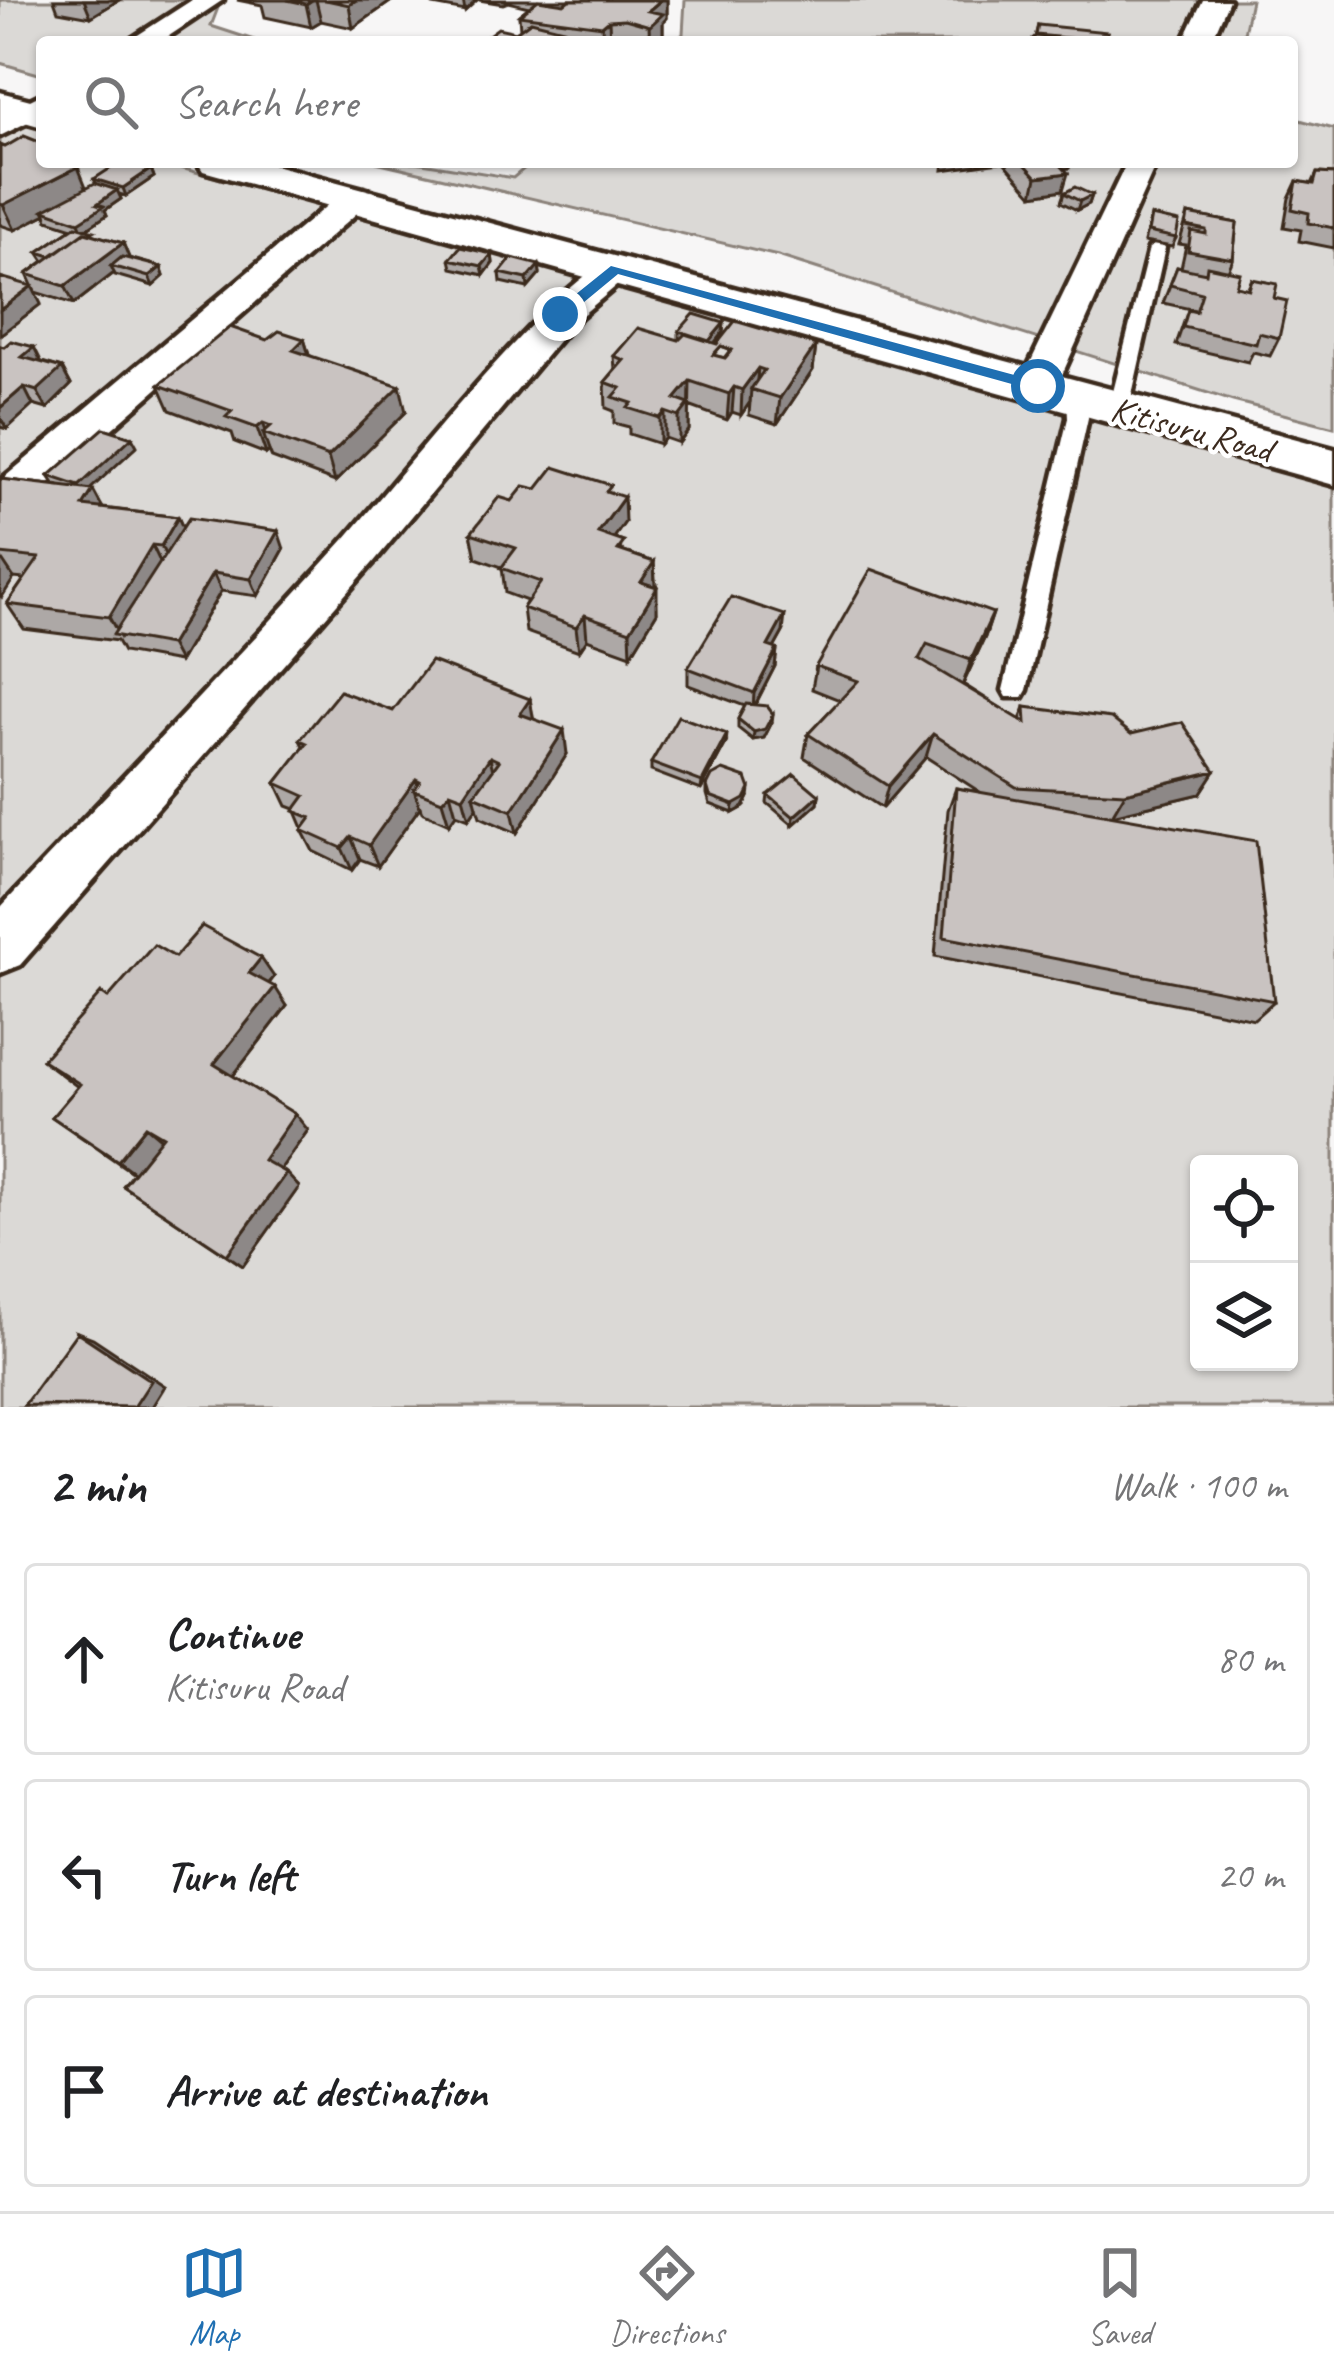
<!DOCTYPE html>
<html lang="en">
<head>
<meta charset="utf-8">
<style>
	:root { --surface:#fff; --page:#f6f6f6; --text:#202124; --muted:#757577; --line:#e0e0e0; --accent:#1f6fb2 }
	body { margin:0; font-family:Caveat,sans-serif; background:var(--page); color:var(--text) }
	.controls { position:absolute; right:36px; bottom:36px; display:grid; overflow:hidden; border-radius:12px; box-shadow:0 3px 9px #0004 }
	.controls button { width:108px; height:108px; display:grid; place-items:center; padding:0; border:0; border-bottom:3px solid var(--line); background:var(--surface); color:var(--text); font:60px sans-serif }
	.stop { position:absolute; width:36px; height:36px; margin:-27px; border:9px solid #1f6fb2; border-radius:50%; background:#fff }
	.stop.end { background:#1f6fb2; border-color:#fff; box-shadow:0 3px 12px #0008 }
	.list { margin:0; padding:0; list-style:none }
	h2 { display:flex; justify-content:space-between; align-items:center; height:156px; margin:0; padding:0 48px; font-size:51px }
	h2 small { font-size:39px; font-weight:400; color:var(--muted) }
	.list li { display:grid; grid-template-columns:78px 1fr auto; gap:36px; align-items:center; box-sizing:border-box; height:192px; margin:0 24px 24px; padding:0 24px; border:3px solid var(--line); border-radius:12px }
	.list b { display:block; font-size:45px; white-space:nowrap }
	.list p { margin:0; font-size:39px; white-space:nowrap; color:var(--muted) }
	.list em { font-size:39px; font-style:normal; color:var(--muted) }
	.icon { flex:none; width:66px; height:66px; fill:none; stroke:currentColor; stroke-width:2; stroke-linecap:round; stroke-linejoin:round }
	.map { position:relative; flex:none; width:1334px; height:1407px; overflow:hidden }
	.search { position:absolute; background:var(--surface); box-shadow:0 3px 9px #0004; left:36px; right:36px; top:36px; height:132px; display:flex; align-items:center; gap:30px; box-sizing:border-box; padding:0 42px; border-radius:12px; color:var(--muted); font-size:45px }
	.sheet { height:804px; background:var(--surface) }
	nav { display:flex; justify-content:space-around; align-items:center; box-sizing:border-box; height:168px; border-top:3px solid var(--line); background:var(--surface); font-size:33px; color:var(--muted) }
	nav a { display:grid; justify-items:center; gap:6px }
	nav .on { color:var(--accent) }
	.map>svg:first-child { display:block }
</style>
</head>
<body>
<div class="map">
<svg width="1334" height="1407" viewBox="0 0 1334 1407">
	<rect width="100%" height="100%" fill="#f7f6f6"/>
	<filter id="ink" filterUnits="userSpaceOnUse"><feTurbulence type="fractalNoise" baseFrequency=".00833" numOctaves="2"/><feDisplacementMap in="SourceGraphic" scale="24" xChannelSelector="R" yChannelSelector="G"/><feConvolveMatrix kernelMatrix="1 2 1 2 8 2 1 2 1" color-interpolation-filters="sRGB"/></filter>
	<g filter="url(#ink)">
		<path fill="#dbd9d6" stroke="#8b827a" stroke-width="3" fill-rule="evenodd" d="M 0,0 L 221,0 L 211,26 L 260,42 L 42,42 L 42,75 L 0,63 Z
			M 685,0 L 1251,0 L 1242,42 L 674,42 L 683,34 Z
			M 1292,118 L 1334,129 L 1334,427 L 1233,401 L 778,256 L 376,162 L 416,162 L 513,178 L 532,162 L 1292,162 Z
			M 0,119 L 42,130 L 42,162 L 159,162 L 1334,484 L 1334,1407 L 0,1407 ZM 1199,1164 L 1289,1164 L 1289,1362 L 1199,1362 Z"/>
		<g fill="none" stroke-linecap="round" stroke-linejoin="round">
			<g stroke="#3b2a1e" stroke-width="9">
				<path id="service" d="M 1157,243 L 1165,248 L 1129,408 L 1119,414 L 1109,408 L 1149,248 Z
					M 1077,390 L 1087,396 L 1088,418 L 1027,690 L 1023,697 L 1007,697 L 1003,690 L 1068,418 L 1067,396 Z"/>
			</g>
			<g stroke="#3b2a1e" stroke-width="9">
				<path id="minor" d="M 192,0 L 223,0 L 160,42 L 127,42 Z
					M 1203,0 L 1229,0 L 1211,42 L 1183,42 Z
					M 42,94 L 42,115 L 0,136 L 0,115 Z
					M 1127,162 L 1157,162 L 1057,386 L 1051,394 L 1025,394 L 1019,386 Z
					M 354,189 L 370,199 L 365,206 L 15,514 L 0,518 L 0,481 L 343,192 Z
					M 616,259 L 628,262 L 633,269 L 628,276 L 574,322 L 372,564 L 20,965 L 0,973 L 0,908 C 115,785 232,665 344,540 C 393,485 558,273 616,259 Z"/>
			</g>
			<g stroke="#3b2a1e" stroke-width="9">
				<path id="tertiary" d="M 0,92 L 42,103 L 42,127 L 0,115 Z
					M 197,162 L 263,162 L 1334,449 L 1334,485 L 203,171 Z"/>
			</g>
			<use href="#service" fill="#fff" fill-rule="evenodd"/>
			<use href="#minor" fill="#fff" fill-rule="evenodd"/>
			<use href="#tertiary" fill="#fff" fill-rule="evenodd"/>
		</g>
		<path fill="#ada8a6" stroke="#3b2a1e" stroke-width="3" fill-rule="evenodd" d="M 54,0 L 119,0 L 91,17 L 58,11 Z
			M 237,0 L 393,0 L 353,28 L 321,21 L 311,27 L 265,17 L 262,5 Z
			M 432,0 L 477,0 L 465,11 L 433,5 Z
			M 479,0 L 667,0 L 667,18 L 663,22 L 663,38 L 658,42 L 479,42 L 516,32 L 520,29 L 519,15 L 529,7 L 508,2 L 503,4 Z
			M 1038,25 L 1108,42 L 1029,42 L 1035,37 Z
			M 0,145 L 86,188 L 96,183 L 94,179 L 151,169 L 154,177 L 126,196 L 119,194 L 121,199 L 105,210 L 107,215 L 86,229 L 95,235 L 123,243 L 129,258 L 161,267 L 164,276 L 153,286 L 115,275 L 114,273 L 74,304 L 35,292 L 27,274 L 44,261 L 38,252 L 73,228 L 48,220 L 46,214 L 15,230 L 0,225 Z
			M 1004,162 L 1071,162 L 1069,168 L 1064,168 L 1063,190 L 1033,195 Z
			M 1317,173 L 1334,174 L 1334,248 L 1299,241 L 1301,230 L 1284,227 L 1289,198 L 1297,181 L 1312,184 Z
			M 1064,193 L 1092,195 L 1089,204 L 1077,210 L 1061,202 Z
			M 1188,214 L 1237,223 L 1233,259 L 1228,271 L 1236,286 L 1247,289 L 1252,279 L 1274,298 L 1279,338 L 1270,356 L 1253,352 L 1248,362 L 1176,345 L 1188,310 L 1195,310 L 1163,303 L 1177,267 L 1181,268 L 1186,245 L 1179,244 Z
			M 1151,216 L 1176,238 L 1172,247 L 1144,242 Z
			M 492,254 L 493,263 L 484,275 L 452,268 L 450,259 Z
			M 539,265 L 540,274 L 528,288 L 501,282 L 500,273 Z
			M 724,323 L 723,332 L 715,343 L 816,345 L 813,370 L 777,424 L 749,415 L 750,402 L 741,415 L 732,412 L 727,420 L 689,406 L 689,430 L 679,443 L 665,438 L 660,444 L 629,434 L 629,427 L 614,423 L 614,411 L 606,408 L 605,382 L 615,370 L 614,356 L 679,340 L 679,331 ZM 721,346 L 731,349 L 724,358 L 713,355 Z
			M 304,339 L 309,355 L 406,412 L 335,482 L 272,458 L 269,451 L 266,454 L 235,442 L 232,433 L 170,410 L 159,385 L 267,340 Z
			M 0,346 L 42,362 L 62,368 L 71,385 L 47,409 L 33,405 L 7,429 L 0,427 Z
			M 137,446 L 89,490 L 103,508 L 178,517 L 183,528 L 284,549 L 258,596 L 221,591 L 179,662 L 123,652 L 117,641 L 24,629 L 7,604 L 24,579 L 14,578 L 0,596 L 0,479 L 59,486 L 55,485 L 49,476 Z
			M 611,492 L 625,522 L 613,539 L 624,552 L 654,562 L 657,612 L 631,655 L 587,639 L 579,651 L 526,632 L 523,608 L 527,601 L 505,593 L 502,567 L 476,558 L 471,533 L 512,501 Z
			M 993,613 L 985,637 L 963,684 L 1020,720 L 1025,707 L 1131,734 L 1215,771 L 1200,794 L 1112,815 L 1274,1001 L 1254,1019 L 935,956 L 948,810 L 956,788 L 980,792 L 926,757 L 882,808 L 804,757 L 808,734 L 840,700 L 812,689 L 816,666 Z
			M 783,632 L 774,648 L 777,649 L 775,666 L 755,705 L 772,722 L 764,738 L 753,740 L 738,728 L 738,719 L 745,706 L 688,685 L 688,668 Z
			M 530,699 L 533,719 L 567,754 L 517,833 L 480,817 L 477,807 L 469,819 L 456,814 L 449,824 L 422,812 L 420,807 L 378,866 L 360,859 L 352,870 L 313,851 L 302,830 L 303,828 L 295,809 L 287,806 L 276,783 L 304,748 L 300,740 L 393,711 Z
			M 726,743 L 701,790 L 651,771 L 651,763 Z
			M 707,786 L 749,797 L 744,807 L 733,813 L 710,804 L 707,794 Z
			M 768,795 L 819,795 L 818,803 L 793,825 L 767,803 Z
			M 175,957 L 274,977 L 269,984 L 287,1006 L 233,1076 L 308,1130 L 280,1170 L 299,1187 L 243,1266 L 123,1186 L 133,1173 L 52,1117 L 78,1087 L 42,1060 L 108,998 Z"/>
		<path fill="#8d8887" stroke="#3b2a1e" stroke-width="3" d="M 84,0 L 119,0 L 91,17 Z
			M 312,0 L 316,0 L 321,21 L 311,27 L 306,4 Z
			M 356,0 L 393,0 L 353,28 L 349,5 Z
			M 463,0 L 477,0 L 465,11 Z
			M 661,0 L 667,0 L 667,18 L 663,22 L 663,38 L 658,42 L 650,42 L 648,11 Z
			M 609,20 L 610,42 L 603,42 L 602,26 Z
			M 944,162 L 1000,162 L 943,170 Z
			M 1048,162 L 1071,162 L 1069,168 L 1046,171 Z
			M 78,167 L 88,192 L 44,210 L 46,214 L 15,230 L 3,205 Z
			M 151,169 L 154,177 L 126,196 L 123,188 Z
			M 1068,173 L 1063,190 L 1033,195 L 1037,177 Z
			M 117,190 L 121,199 L 105,210 L 107,215 L 83,231 L 79,222 L 97,204 Z
			M 1092,195 L 1089,204 L 1077,210 L 1080,201 Z
			M 123,243 L 130,260 L 111,266 L 114,273 L 74,304 L 65,286 Z
			M 492,254 L 493,263 L 484,275 L 482,266 Z
			M 539,265 L 540,274 L 528,288 L 527,279 Z
			M 161,267 L 164,276 L 153,286 L 149,277 Z
			M 32,286 L 41,304 L 0,335 L 0,310 Z
			M 724,323 L 723,332 L 709,350 L 709,341 Z
			M 304,339 L 312,365 L 293,350 Z
			M 816,345 L 813,370 L 777,424 L 780,398 Z
			M 34,347 L 43,365 L 22,357 Z
			M 62,368 L 71,385 L 47,409 L 37,391 Z
			M 758,368 L 756,391 L 751,389 L 750,402 L 741,415 L 742,390 Z
			M 690,381 L 689,430 L 679,443 L 679,417 L 675,399 Z
			M 400,386 L 406,412 L 335,482 L 328,457 Z
			M 24,387 L 33,405 L 7,429 L 0,417 L 0,408 Z
			M 734,387 L 732,412 L 727,420 L 729,394 Z
			M 665,412 L 665,438 L 660,444 L 660,418 Z
			M 263,423 L 267,434 L 263,433 L 269,451 L 266,454 L 257,428 Z
			M 132,437 L 137,446 L 84,495 L 79,486 Z
			M 93,490 L 107,516 L 83,506 Z
			M 624,497 L 625,522 L 600,558 L 598,533 Z
			M 178,517 L 189,542 L 173,571 L 161,546 Z
			M 278,531 L 284,549 L 258,596 L 251,579 Z
			M 152,545 L 164,570 L 120,637 L 109,617 Z
			M 0,557 L 14,578 L 2,597 L 0,594 Z
			M 654,562 L 655,587 L 641,582 Z
			M 213,573 L 221,591 L 179,662 L 170,645 Z
			M 657,587 L 657,612 L 631,655 L 630,631 Z
			M 993,613 L 985,637 L 963,684 L 971,660 Z
			M 585,615 L 587,639 L 579,651 L 576,627 Z
			M 785,615 L 783,632 L 766,663 L 768,646 Z
			M 777,649 L 775,666 L 753,709 L 754,693 Z
			M 530,699 L 534,722 L 520,714 Z
			M 773,714 L 772,722 L 764,738 L 753,740 L 754,732 Z
			M 564,730 L 567,754 L 517,833 L 512,811 Z
			M 727,734 L 726,743 L 701,790 L 702,782 Z
			M 933,734 L 926,757 L 882,808 L 888,786 Z
			M 490,757 L 495,780 L 474,795 L 477,807 L 469,819 L 463,797 Z
			M 1215,771 L 1200,794 L 1112,815 L 1125,793 Z
			M 416,779 L 420,792 L 414,790 L 420,807 L 378,866 L 369,845 Z
			M 750,789 L 749,797 L 744,807 L 733,813 L 734,805 Z
			M 450,792 L 456,814 L 449,824 L 442,801 Z
			M 819,795 L 818,803 L 793,825 L 794,817 Z
			M 351,837 L 360,859 L 352,870 L 342,848 Z
			M 261,958 L 274,977 L 262,992 L 249,973 Z
			M 275,987 L 287,1006 L 229,1081 L 214,1064 Z
			M 295,1114 L 308,1130 L 277,1174 L 263,1160 Z
			M 146,1126 L 164,1141 L 137,1175 L 118,1161 Z
			M 286,1173 L 299,1187 L 243,1266 L 227,1255 Z
			M 77,1332 L 93,1338 L 165,1386 L 152,1407 L 134,1407 Z"/>
		<path fill="#c9c3c1" stroke="#3b2a1e" stroke-width="3" fill-rule="evenodd" d="M 287,0 L 312,0 L 306,4 Z
			M 326,0 L 356,0 L 349,5 Z
			M 538,0 L 564,4 L 569,0 L 661,0 L 648,11 L 663,14 L 650,26 L 625,19 L 609,20 L 602,26 L 519,15 Z
			M 531,21 L 563,29 L 555,36 L 580,42 L 479,42 L 498,28 L 516,32 Z
			M 1038,25 L 1108,32 L 1108,42 L 1036,35 Z
			M 1036,36 L 1062,42 L 1029,42 Z
			M 24,136 L 42,143 L 42,162 L 62,162 L 78,167 L 3,205 L 0,204 L 0,145 L 5,147 Z
			M 120,162 L 129,162 L 151,169 L 123,188 L 94,179 Z
			M 1023,162 L 1058,162 L 1068,173 L 1037,177 Z
			M 1317,173 L 1334,174 L 1334,228 L 1308,223 L 1309,213 L 1292,209 L 1297,181 L 1314,184 Z
			M 95,183 L 117,190 L 97,204 L 104,206 L 79,222 L 44,210 Z
			M 1075,187 L 1092,195 L 1080,201 L 1064,193 Z
			M 1188,214 L 1237,223 L 1233,259 L 1188,251 L 1191,231 L 1206,234 L 1206,230 L 1186,226 Z
			M 1151,216 L 1179,222 L 1176,238 L 1148,232 Z
			M 76,226 L 94,231 L 90,233 L 85,232 L 51,256 L 38,252 Z
			M 85,232 L 123,243 L 65,286 L 27,274 Z
			M 460,247 L 492,254 L 482,266 L 450,259 Z
			M 122,257 L 161,267 L 149,277 L 111,266 Z
			M 512,258 L 539,265 L 527,279 L 500,273 Z
			M 1207,266 L 1240,273 L 1236,286 L 1249,289 L 1252,279 L 1277,284 L 1274,298 L 1287,301 L 1279,338 L 1259,333 L 1256,344 L 1183,327 L 1188,310 L 1196,312 L 1202,293 L 1170,285 L 1177,267 L 1206,273 Z
			M 0,277 L 32,286 L 0,310 Z
			M 694,314 L 724,323 L 709,341 L 679,331 Z
			M 735,321 L 816,345 L 780,398 L 751,389 L 764,370 L 758,368 L 742,390 L 734,387 L 729,394 L 690,381 L 675,399 L 689,404 L 679,417 L 665,412 L 660,418 L 628,408 L 632,403 L 613,397 L 621,388 L 605,382 L 624,360 L 614,356 L 638,328 L 679,340 L 685,334 L 717,344 ZM 721,346 L 732,350 L 725,358 L 713,355 Z
			M 230,327 L 267,340 L 279,331 L 304,339 L 293,350 L 400,386 L 328,457 L 263,433 L 271,426 L 263,423 L 257,428 L 226,417 L 232,411 L 159,385 Z
			M 11,341 L 34,347 L 22,357 L 62,368 L 37,391 L 24,387 L 0,408 L 0,346 L 4,347 Z
			M 104,428 L 132,437 L 79,486 L 49,476 Z
			M 554,467 L 611,485 L 606,491 L 624,497 L 598,533 L 624,542 L 618,550 L 654,562 L 641,582 L 657,587 L 630,631 L 585,615 L 576,627 L 523,608 L 541,582 L 501,568 L 516,548 L 471,533 L 499,497 L 512,501 L 524,486 L 537,489 Z
			M 0,479 L 93,490 L 83,506 L 178,517 L 161,546 L 152,545 L 109,617 L 7,604 L 39,558 L 0,554 Z
			M 189,518 L 278,531 L 251,579 L 213,573 L 170,645 L 113,635 Z
			M 871,569 L 993,613 L 971,660 L 927,644 L 919,659 L 1026,723 L 1025,707 L 1111,718 L 1131,734 L 1182,722 L 1215,771 L 1125,793 L 1016,787 L 933,734 L 888,786 L 808,734 L 858,681 L 816,666 Z
			M 731,597 L 785,615 L 768,646 L 777,649 L 754,693 L 688,668 Z
			M 431,661 L 530,699 L 520,714 L 564,730 L 512,811 L 474,795 L 499,761 L 490,757 L 463,797 L 450,792 L 442,801 L 414,790 L 420,781 L 416,779 L 369,845 L 351,837 L 342,848 L 302,830 L 311,818 L 294,811 L 305,796 L 276,783 L 307,743 L 300,740 L 340,691 L 393,711 Z
			M 746,704 L 767,706 L 773,714 L 765,729 L 754,732 L 738,719 Z
			M 678,716 L 727,734 L 702,782 L 651,763 Z
			M 723,770 L 746,778 L 750,789 L 745,799 L 734,805 L 710,796 L 707,786 L 712,776 Z
			M 794,774 L 819,795 L 794,817 L 768,795 Z
			M 956,788 L 1256,841 L 1274,1001 L 944,937 Z
			M 202,926 L 261,958 L 249,973 L 275,987 L 214,1064 L 295,1114 L 263,1160 L 286,1173 L 227,1255 L 123,1186 L 163,1136 L 146,1126 L 118,1161 L 52,1117 L 80,1084 L 42,1060 L 101,993 L 108,998 L 154,945 L 175,957 Z
			M 77,1332 L 151,1381 L 134,1407 L 24,1405 Z"/>
	</g>
	<path fill="#1f6fb2" d="M 611,266 L 1044,383 L 1046,386 L 1033,390 L 618,274 L 566,317 L 555,317 L 555,311 Z"/>
	<g text-anchor="middle" stroke-width="9" stroke-linejoin="round" paint-order="stroke">
		<g font-size="36" fill="#3b2a1e" stroke="#fff">
			<text transform="translate(1192 428) rotate(15)" y="13">Kitisuru Road</text>
		</g>
	</g>
</svg>
<div class="controls">
<button><svg class="icon" aria-label="locate" viewBox="0 0 24 24"><circle cx="12" cy="12" r="6"/><path d="M12 2v4M12 18v4M2 12h4M18 12h4"/></svg></button>
<button><svg class="icon" aria-label="layers" viewBox="0 0 24 24"><path d="M12 4l9 5-9 5-9-5zM3 14l9 5 9-5"/></svg></button>
</div>
<div class="stop" style="left:1038px;top:386px"></div>
<div class="stop end" style="left:560px;top:314px"></div>
<div class="search"><svg class="icon" aria-label="search" viewBox="0 0 24 24"><circle cx="10" cy="10" r="6"/><path d="M15 15l6 6"/></svg>Search here</div>
</div>
<section class="sheet">
<h2>2 min<small>Walk · 100 m</small></h2>
<ul class="list">
<li><svg class="icon" aria-label="ahead" viewBox="0 0 24 24"><path d="M12 20V5M6 11l6-6 6 6"/></svg><div><b>Continue</b><p>Kitisuru Road</p></div><em>80 m</em></li>
<li><svg class="icon" aria-label="left" viewBox="0 0 24 24"><path d="M17 20v-9H6M10 6l-5 5 5 5"/></svg><div><b>Turn left</b></div><em>20 m</em></li>
<li><svg class="icon" aria-label="arrive" viewBox="0 0 24 24"><path d="M6 21V4h12l-3 4 3 4H6"/></svg><div><b>Arrive at destination</b></div></li>
</ul>
</section>
<nav>
<a class="on"><svg class="icon" aria-label="map" viewBox="0 0 24 24"><path d="M3 6l6-2 6 2 6-2v14l-6 2-6-2-6 2zM9 4v14M15 6v14"/></svg>Map</a>
<a><svg class="icon" aria-label="directions" viewBox="0 0 24 24"><path d="M12 3l9 9-9 9-9-9zM9 14v-3h6M13 9l2 2-2 2"/></svg>Directions</a>
<a><svg class="icon" aria-label="saved" viewBox="0 0 24 24"><path d="M7 4h10v16l-5-4-5 4z"/></svg>Saved</a>
</nav>
</body>
</html>
